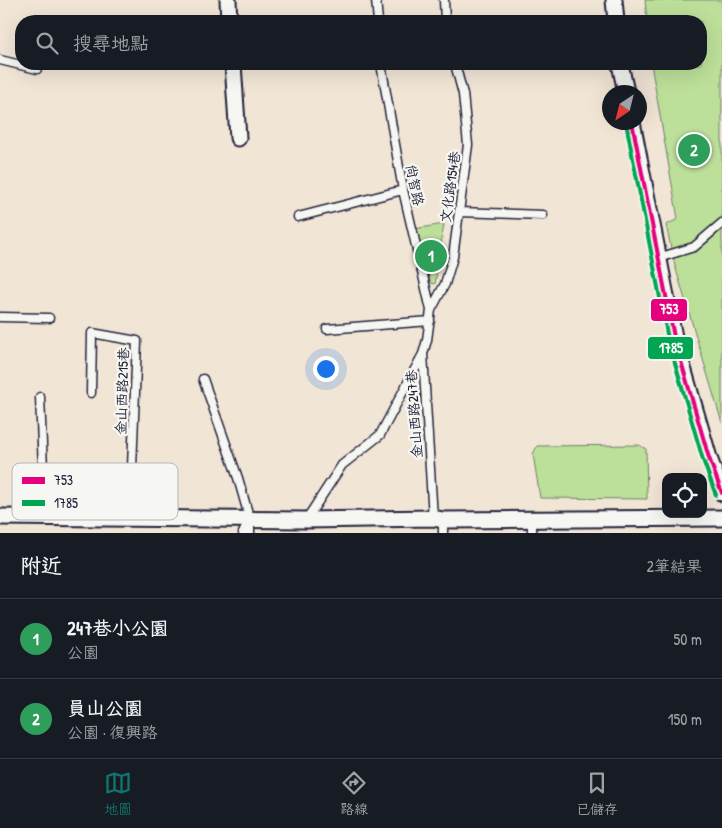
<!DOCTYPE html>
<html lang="zh-TW">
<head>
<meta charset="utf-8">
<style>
	:root { --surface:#171b24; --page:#242831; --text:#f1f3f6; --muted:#9ea1a6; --line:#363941; --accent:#0f766e }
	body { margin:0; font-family:"Patrick Hand","LXGW WenKai TC",sans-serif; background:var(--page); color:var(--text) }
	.controls { position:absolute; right:15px; bottom:15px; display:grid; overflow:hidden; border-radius:10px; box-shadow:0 5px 20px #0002 }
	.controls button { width:45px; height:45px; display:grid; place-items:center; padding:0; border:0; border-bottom:1px solid var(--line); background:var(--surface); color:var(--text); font:25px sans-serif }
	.compass { position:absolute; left:602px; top:85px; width:45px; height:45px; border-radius:50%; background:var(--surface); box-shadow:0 5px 20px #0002; rotate:215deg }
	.you { position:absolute; left:325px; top:368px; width:18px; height:18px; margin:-12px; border:4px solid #fff; border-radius:50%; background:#1a73e8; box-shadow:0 0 0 8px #1a73e833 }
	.badge { display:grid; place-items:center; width:32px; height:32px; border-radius:50%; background:var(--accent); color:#fff; font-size:16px; font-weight:700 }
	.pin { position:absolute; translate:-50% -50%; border:2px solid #fff; box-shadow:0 1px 5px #0006 }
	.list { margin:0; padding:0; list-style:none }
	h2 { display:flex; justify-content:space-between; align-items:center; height:65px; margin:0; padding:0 20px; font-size:21px }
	h2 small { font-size:16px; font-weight:400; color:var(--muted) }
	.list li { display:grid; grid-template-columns:32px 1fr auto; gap:15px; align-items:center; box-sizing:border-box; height:80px; padding:0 20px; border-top:1px solid var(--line) }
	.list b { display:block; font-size:19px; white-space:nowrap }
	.list p { margin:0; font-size:16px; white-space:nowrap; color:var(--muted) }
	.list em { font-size:16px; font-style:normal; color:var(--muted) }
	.icon { flex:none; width:28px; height:28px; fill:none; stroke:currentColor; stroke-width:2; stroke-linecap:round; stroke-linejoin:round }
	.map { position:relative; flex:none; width:722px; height:533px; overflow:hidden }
	.search { position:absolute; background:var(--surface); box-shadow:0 5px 20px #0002; left:15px; right:15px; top:15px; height:55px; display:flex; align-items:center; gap:12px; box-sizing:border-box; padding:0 18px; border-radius:20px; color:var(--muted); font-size:19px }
	.sheet { height:225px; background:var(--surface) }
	nav { display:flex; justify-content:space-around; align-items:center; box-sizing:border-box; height:70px; border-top:1px solid var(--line); background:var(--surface); font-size:14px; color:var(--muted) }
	nav a { display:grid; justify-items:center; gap:2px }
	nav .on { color:var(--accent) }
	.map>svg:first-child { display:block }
</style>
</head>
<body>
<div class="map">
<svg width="722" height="533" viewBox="0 0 722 533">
	<rect width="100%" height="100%" fill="#f1e5d6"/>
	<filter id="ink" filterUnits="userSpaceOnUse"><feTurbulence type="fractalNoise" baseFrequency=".02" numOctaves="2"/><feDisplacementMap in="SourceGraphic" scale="10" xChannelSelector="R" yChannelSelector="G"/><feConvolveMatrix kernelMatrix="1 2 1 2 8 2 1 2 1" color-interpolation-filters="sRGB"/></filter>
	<g filter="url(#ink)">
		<path fill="#bcdf99" stroke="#6f806a" d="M 645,0 L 722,0 L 722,423 L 675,266 L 666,225 L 678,219 L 651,64 L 701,64 L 701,21 L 647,21 Z
			M 444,224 L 435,284 L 431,283 L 414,229 Z
			M 639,445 L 646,449 L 647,499 L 540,498 L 533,454 L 537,446 Z"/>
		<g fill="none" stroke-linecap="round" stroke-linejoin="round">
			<g stroke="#22223b" stroke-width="11">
				<path id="service" d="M 376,0 L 378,21
					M 444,0 L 445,21
					M 0,60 L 37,69
					M 381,64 L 403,190 L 431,310
					M 460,212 L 543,215
					M 298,217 L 403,190
					M 658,258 L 694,247 L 722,223
					M 0,317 L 49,318
					M 327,329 L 430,321
					M 203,379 L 238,478 L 250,520 L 250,533
					M 91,393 L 92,333 L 137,341 L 130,518
					M 40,397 L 45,517
					M 433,518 L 423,354 L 427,340 L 431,310 L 445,284 L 453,257 L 468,145 L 463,94 L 455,64
					M 306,520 L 342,465 L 380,435 L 423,354
					M 443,520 L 443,533
					M 243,533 L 249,521
					M 532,533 L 532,520"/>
			</g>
			<g stroke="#22223b" stroke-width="19">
				<path id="minor" d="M 228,0 L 229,21
					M 614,0 L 616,21
					M 233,64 L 238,138
					M 620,64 L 626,92
					M 632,122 L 674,337 L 709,458 L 722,493
					M 0,517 L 306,520 L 433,518 L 443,520 L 722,518"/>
			</g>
			<use href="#service" stroke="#f6f6f2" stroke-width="8"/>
			<use href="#minor" stroke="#f6f6f2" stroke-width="15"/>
			<g stroke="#f6f6f2" stroke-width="8">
				<path id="bus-1" d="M 632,122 L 674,337 L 709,458 L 722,493"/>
			</g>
			<g stroke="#f6f6f2" stroke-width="8">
				<path id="bus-2" d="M 626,123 L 668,339 L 703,460 L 716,495"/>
			</g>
			<use href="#bus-1" stroke="#e5007d" stroke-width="4"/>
			<use href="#bus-2" stroke="#00a651" stroke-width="4"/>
		</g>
	</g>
	<g text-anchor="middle" stroke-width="4.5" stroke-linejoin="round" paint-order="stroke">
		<g font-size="14" fill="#22223b" stroke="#f6f6f2">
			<text transform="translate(415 185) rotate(79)" y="5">尚智路</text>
			<text transform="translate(450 187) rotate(-82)" y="5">文化路154巷</text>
			<text transform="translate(122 391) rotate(-88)" y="5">金山西路215巷</text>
			<text transform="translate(414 414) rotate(-94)" y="5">金山西路247巷</text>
		</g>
	</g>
	<rect x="12" y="463" width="166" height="57" rx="8" fill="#f6f6f2" stroke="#b6b6bb" stroke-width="1"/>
	<rect x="22" y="477" width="23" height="7" fill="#e5007d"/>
	<rect x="22" y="500" width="23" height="6" fill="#00a651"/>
	<g font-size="14" fill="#22223b">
		<text x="54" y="485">753</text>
		<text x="54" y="508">1785</text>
	</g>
	<g stroke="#f6f6f2" stroke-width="2">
		<rect x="650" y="298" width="38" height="24" rx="5" fill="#e5007d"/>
		<rect x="647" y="336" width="47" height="24" rx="5" fill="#00a651"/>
	</g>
	<g font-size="14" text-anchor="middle" font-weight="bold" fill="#fff">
		<text x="669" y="314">753</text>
		<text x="671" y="353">1785</text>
	</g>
</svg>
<div class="controls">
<button><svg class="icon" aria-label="locate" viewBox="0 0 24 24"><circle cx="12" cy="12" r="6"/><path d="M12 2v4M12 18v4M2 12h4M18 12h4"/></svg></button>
</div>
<svg class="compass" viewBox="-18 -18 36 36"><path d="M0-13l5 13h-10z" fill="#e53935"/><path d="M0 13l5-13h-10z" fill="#9ea1a6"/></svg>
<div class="you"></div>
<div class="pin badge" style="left:431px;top:256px;background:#2e9e5b">1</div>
<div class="pin badge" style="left:694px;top:150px;background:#2e9e5b">2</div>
<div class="search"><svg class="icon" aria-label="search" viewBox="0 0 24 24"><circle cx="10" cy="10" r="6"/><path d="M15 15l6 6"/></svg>搜尋地點</div>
</div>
<section class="sheet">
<h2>附近<small>2筆結果</small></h2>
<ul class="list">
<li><span class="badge" style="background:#2e9e5b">1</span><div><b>247巷小公園</b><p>公園</p></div><em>50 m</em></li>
<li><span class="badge" style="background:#2e9e5b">2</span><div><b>員山公園</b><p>公園 · 復興路</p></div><em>150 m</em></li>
</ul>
</section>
<nav>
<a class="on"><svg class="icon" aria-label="map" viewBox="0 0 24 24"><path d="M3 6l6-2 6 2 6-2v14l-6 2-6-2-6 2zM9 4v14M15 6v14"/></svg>地圖</a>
<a><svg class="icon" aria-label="directions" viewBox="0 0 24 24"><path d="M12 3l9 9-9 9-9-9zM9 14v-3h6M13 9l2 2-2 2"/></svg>路線</a>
<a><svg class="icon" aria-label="saved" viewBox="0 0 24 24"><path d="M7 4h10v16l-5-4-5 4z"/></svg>已儲存</a>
</nav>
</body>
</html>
